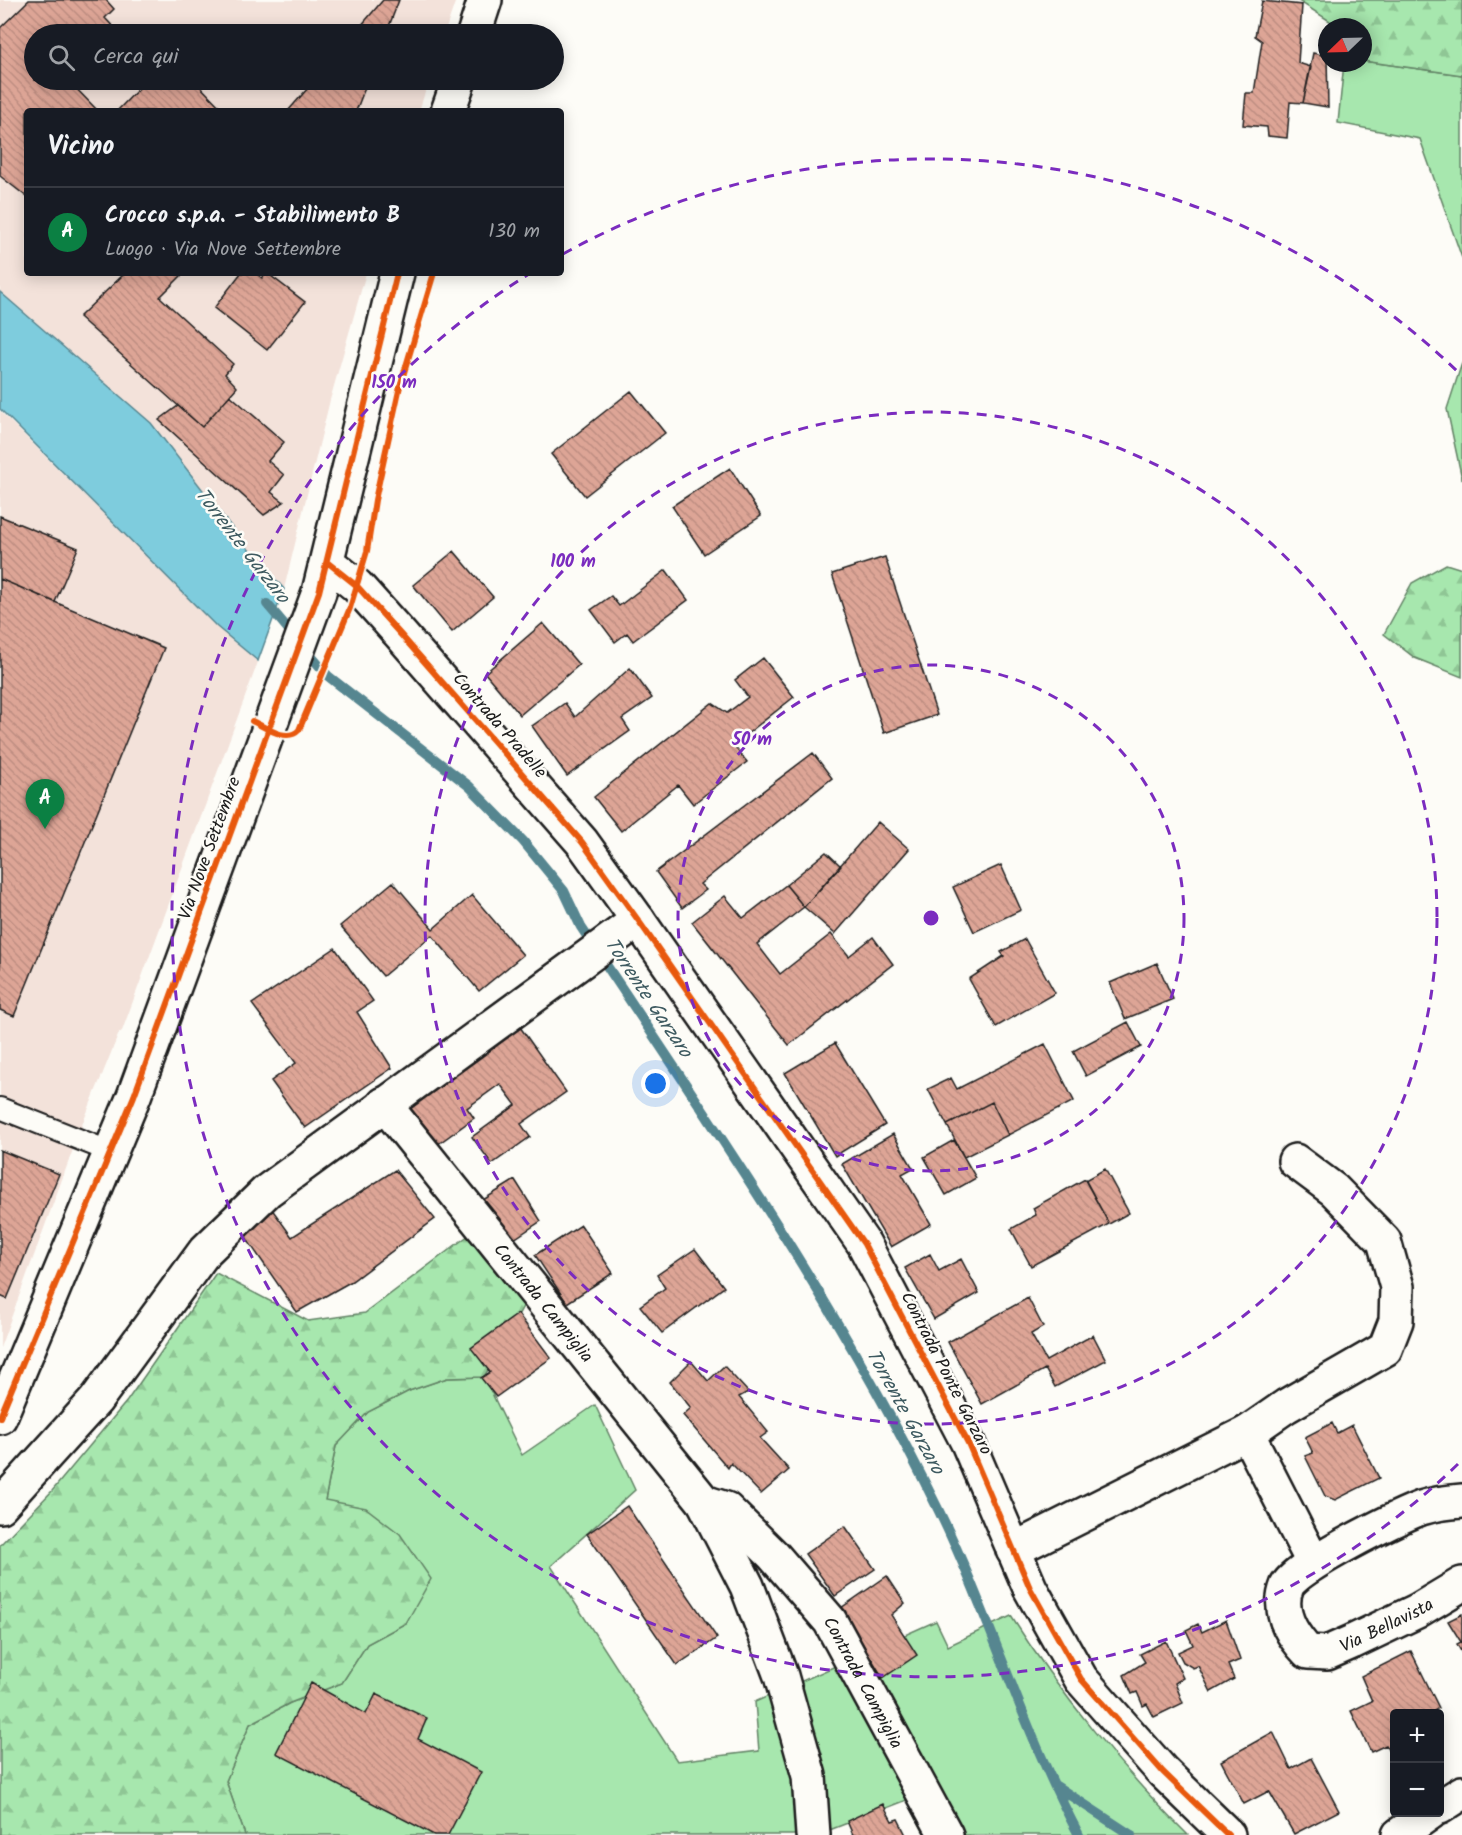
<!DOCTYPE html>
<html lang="it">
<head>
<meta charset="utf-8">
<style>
	:root { --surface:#171b24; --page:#20242c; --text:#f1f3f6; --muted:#9ea1a6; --line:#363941; --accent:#0b8043 }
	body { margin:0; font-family:Kalam,sans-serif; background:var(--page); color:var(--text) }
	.controls { position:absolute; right:18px; bottom:18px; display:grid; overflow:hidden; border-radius:6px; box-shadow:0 3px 15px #0003 }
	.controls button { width:54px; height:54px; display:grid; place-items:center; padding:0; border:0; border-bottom:2px solid var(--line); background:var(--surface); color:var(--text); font:30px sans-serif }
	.compass { position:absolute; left:1318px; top:18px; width:54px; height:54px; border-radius:50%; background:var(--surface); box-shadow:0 3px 15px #0003; rotate:247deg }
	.you { position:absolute; left:656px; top:1084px; width:21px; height:21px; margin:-15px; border:4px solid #fff; border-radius:50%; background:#1a73e8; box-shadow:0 0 0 9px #1a73e833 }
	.badge { display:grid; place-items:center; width:39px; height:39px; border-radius:50%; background:var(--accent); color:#fff; font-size:20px; font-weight:700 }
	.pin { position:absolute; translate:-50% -50px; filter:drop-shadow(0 2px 3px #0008) }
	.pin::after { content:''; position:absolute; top:32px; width:21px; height:18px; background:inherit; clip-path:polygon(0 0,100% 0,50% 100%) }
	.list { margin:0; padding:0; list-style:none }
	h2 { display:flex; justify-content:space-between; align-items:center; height:78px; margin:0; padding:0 24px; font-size:26px }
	h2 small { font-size:20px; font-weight:400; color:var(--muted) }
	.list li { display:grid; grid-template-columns:39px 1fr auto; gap:18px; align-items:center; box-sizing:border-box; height:90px; padding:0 24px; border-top:2px solid var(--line) }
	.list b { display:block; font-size:22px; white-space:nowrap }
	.list p { margin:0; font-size:20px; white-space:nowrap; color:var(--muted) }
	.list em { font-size:20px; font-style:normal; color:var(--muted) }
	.icon { flex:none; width:33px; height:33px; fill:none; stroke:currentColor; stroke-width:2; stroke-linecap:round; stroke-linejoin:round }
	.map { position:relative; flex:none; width:1462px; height:1835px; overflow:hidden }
	.search { position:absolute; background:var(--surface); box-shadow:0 3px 15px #0003; left:24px; top:24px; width:540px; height:66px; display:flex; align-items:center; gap:15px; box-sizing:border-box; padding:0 21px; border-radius:33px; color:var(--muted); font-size:22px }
	.panel { position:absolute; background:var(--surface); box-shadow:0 3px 15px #0003; left:24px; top:108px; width:540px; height:168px; border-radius:6px }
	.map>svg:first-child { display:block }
</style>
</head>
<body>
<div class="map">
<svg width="1462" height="1835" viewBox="0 0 1462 1835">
	<defs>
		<pattern id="forest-firs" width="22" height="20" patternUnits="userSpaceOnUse" patternTransform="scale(1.5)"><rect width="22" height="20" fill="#a7e7ae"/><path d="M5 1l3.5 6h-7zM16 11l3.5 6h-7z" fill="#8fc695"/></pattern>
		<pattern id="building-back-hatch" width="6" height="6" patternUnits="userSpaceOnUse" patternTransform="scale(1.5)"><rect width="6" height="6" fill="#dda596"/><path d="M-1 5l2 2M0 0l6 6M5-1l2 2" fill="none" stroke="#bd8d81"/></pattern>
	</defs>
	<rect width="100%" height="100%" fill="#fdfcf7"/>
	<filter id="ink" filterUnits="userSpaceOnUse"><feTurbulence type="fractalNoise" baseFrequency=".0167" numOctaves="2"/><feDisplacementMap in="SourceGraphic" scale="12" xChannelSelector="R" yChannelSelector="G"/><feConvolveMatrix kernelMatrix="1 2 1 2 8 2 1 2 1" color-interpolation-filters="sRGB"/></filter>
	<g filter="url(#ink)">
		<path fill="#f3e2da" d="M 0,0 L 456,0 L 444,34 L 34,34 L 34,80 L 429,80 L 419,111 L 27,111 L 27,273 L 366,273 L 330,400 L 284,589 L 250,551 L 151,423 L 0,292 Z
			M 0,411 L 217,627 L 258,662 L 122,1031 L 119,1033 L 82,1125 L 0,1348 Z"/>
		<path fill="#a7e7ae" stroke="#628265" stroke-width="1.5" d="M 1363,61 L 1462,75 L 1462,258 L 1420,139 L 1338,123 L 1344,63 Z
			M 1462,363 L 1462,479 L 1447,409 Z
			M 484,1377 L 522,1455 L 595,1405 L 635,1490 L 551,1566 L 677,1761 L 759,1751 L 755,1702 L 936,1621 L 948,1646 L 1011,1616 C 1059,1692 1124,1772 1188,1835 L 925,1835 L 907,1800 L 827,1831 L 828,1835 L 245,1835 L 226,1781 L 250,1724 L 290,1703 L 342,1683 L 367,1644 L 406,1623 L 325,1500 L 336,1446 L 368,1412 L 409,1391 L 447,1378 Z"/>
		<path fill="url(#forest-firs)" stroke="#628265" stroke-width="1.5" d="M 1297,0 L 1462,0 L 1462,75 L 1363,61 L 1363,27 L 1339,27 Z
			M 1446,564 L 1462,569 L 1462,677 L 1415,658 L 1384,634 L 1412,583 Z
			M 489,1220 L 532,1290 L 484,1377 L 447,1378 L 409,1391 L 368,1412 L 336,1446 L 325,1500 L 366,1508 L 400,1534 L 431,1579 L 406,1623 L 367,1644 L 342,1683 L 290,1703 L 250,1724 L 226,1781 L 245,1835 L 0,1835 L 0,1545 L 52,1491 L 127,1401 L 216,1273 L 308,1321 L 365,1313 Z"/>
		<path fill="#7eccdd" stroke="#578690" stroke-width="1.5" d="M 0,292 L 151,423 L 250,551 L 284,589 L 258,661 L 217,627 L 0,409 Z"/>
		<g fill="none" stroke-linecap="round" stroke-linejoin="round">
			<path stroke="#578690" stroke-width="10" d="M 267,604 L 328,676 L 469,786 L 523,841 L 564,891 L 581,927 C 707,1117 838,1304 938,1509 C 990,1615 1023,1731 1079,1835
				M 1056,1786 L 1131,1835"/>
		</g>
		<path fill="url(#building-back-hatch)" stroke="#1c1c1c" stroke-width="1.5" d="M 29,0 L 106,0 L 114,9 L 105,18 L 118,32 L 116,34 L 34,34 L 34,80 L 68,80 L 98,111 L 27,111 L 27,197 L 0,176 L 0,28 Z
			M 383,0 L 399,0 L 386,34 L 354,34 Z
			M 1262,1 L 1302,5 L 1298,63 L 1311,67 L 1303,103 L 1290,102 L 1287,138 L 1268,136 L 1267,127 L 1243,125 L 1246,93 L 1254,93 L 1262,41 L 1255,36 Z
			M 1313,53 L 1327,56 L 1328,107 L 1303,103 Z
			M 147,80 L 194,80 L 224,111 L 117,111 Z
			M 315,80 L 368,80 L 356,111 L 288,111 Z
			M 121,273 L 178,273 L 181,276 L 160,297 L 233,364 L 225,374 L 237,387 L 202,427 L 79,317 L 123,275 Z
			M 241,273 L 256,273 L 262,278 L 267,273 L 305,302 L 267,350 L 214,308 Z
			M 631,391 L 665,433 L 585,496 L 551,454 Z
			M 230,395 L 284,442 L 268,461 L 284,475 L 271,492 L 284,502 L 264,515 L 159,420 L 178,406 L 202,427 Z
			M 730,468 L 761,516 L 704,554 L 672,506 Z
			M 0,516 L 78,548 L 55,602 L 0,579 Z
			M 454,551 L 493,597 L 452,632 L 413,585 Z
			M 885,557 L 937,715 L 884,733 L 832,574 Z
			M 666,570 L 688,600 L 633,641 L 627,633 L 615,642 L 591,610 L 611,596 L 619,606 Z
			M 0,579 L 164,648 L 14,1016 L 0,1010 Z
			M 543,623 L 579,665 L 520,715 L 485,673 Z
			M 763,658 L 794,697 L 733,745 L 747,762 L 693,804 L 678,785 L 621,831 L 594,797 L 712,703 L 727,713 L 748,697 L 735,680 Z
			M 630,668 L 652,698 L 622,719 L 630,731 L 567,776 L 532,726 L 565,703 L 575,717 Z
			M 813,753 L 832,778 L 700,884 L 706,890 L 682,908 L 656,872 Z
			M 878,822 L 909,849 L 835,934 L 804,907 Z
			M 826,852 L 841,866 L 804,907 L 786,885 Z
			M 1001,865 L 1021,910 L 974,932 L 953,887 Z
			M 393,882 L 433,929 L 472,895 L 523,955 L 479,991 L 432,935 L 383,976 L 340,926 Z
			M 786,885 L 804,907 L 757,944 L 780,974 L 831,934 L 849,956 L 873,937 L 893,964 L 789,1045 L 692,922 L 725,896 L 743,918 Z
			M 1025,939 L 1055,993 L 996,1027 L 969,979 L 1004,956 L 1001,952 Z
			M 335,948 L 373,1001 L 357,1012 L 392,1068 L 305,1128 L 271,1081 L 296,1063 L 252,1004 Z
			M 1157,963 L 1173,999 L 1125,1019 L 1110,983 Z
			M 1128,1022 L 1141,1047 L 1086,1076 L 1073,1051 Z
			M 520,1027 L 566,1092 L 521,1124 L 530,1137 L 492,1164 L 472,1137 L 516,1105 L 500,1084 L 467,1108 L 474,1118 L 434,1147 L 406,1109 Z
			M 835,1043 L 885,1125 L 835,1156 L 785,1073 Z
			M 1045,1044 L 1074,1101 L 1008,1135 L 992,1102 L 947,1125 L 928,1089 L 951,1078 L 957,1089 Z
			M 992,1102 L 1008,1135 L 964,1157 L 947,1125 Z
			M 893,1134 L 913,1168 L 902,1174 L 931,1224 L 891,1247 L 842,1164 Z
			M 954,1140 L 976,1178 L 946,1195 L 924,1157 Z
			M 0,1150 L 59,1174 L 7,1299 L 0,1296 Z
			M 1105,1169 L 1129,1213 L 1109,1224 L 1085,1180 Z
			M 395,1170 L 435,1219 L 352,1281 L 297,1312 L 240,1229 L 269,1205 L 292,1237 Z
			M 1085,1179 L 1109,1224 L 1031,1266 L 1011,1229 L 1036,1215 L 1033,1208 Z
			M 515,1180 L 541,1221 L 505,1245 L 478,1203 Z
			M 581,1225 L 613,1273 L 567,1303 L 535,1255 Z
			M 695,1249 L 724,1287 L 662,1333 L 640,1306 L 665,1288 L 657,1275 Z
			M 930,1254 L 939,1271 L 961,1259 L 979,1293 L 934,1319 L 905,1268 Z
			M 1028,1298 L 1043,1327 L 1031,1334 L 1046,1361 L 1093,1335 L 1106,1360 L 1055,1387 L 1045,1369 L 982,1404 L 948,1342 Z
			M 518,1314 L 551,1358 L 496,1397 L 481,1378 L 490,1372 L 471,1348 Z
			M 691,1361 L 708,1381 L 724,1366 L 748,1392 L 739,1397 L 768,1432 L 760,1438 L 789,1470 L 761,1494 L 731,1463 L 728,1468 L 683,1415 L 691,1408 L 670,1382 Z
			M 1332,1423 L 1337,1433 L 1352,1425 L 1379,1478 L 1335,1500 L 1325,1496 L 1305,1456 L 1313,1453 L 1305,1437 Z
			M 627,1506 L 717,1638 L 677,1665 L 587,1534 Z
			M 845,1526 L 875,1569 L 835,1596 L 805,1554 Z
			M 887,1576 L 905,1603 L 891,1615 L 917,1655 L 883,1678 L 841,1608 Z
			M 1462,1614 L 1462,1653 L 1457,1644 L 1461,1642 L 1448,1621 Z
			M 1226,1620 L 1240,1660 L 1228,1665 L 1234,1679 L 1211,1692 L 1198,1666 L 1193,1668 L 1183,1662 L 1178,1652 L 1193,1645 L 1186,1630 L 1198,1624 L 1202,1632 Z
			M 1166,1641 L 1183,1678 L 1175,1683 L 1183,1703 L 1154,1717 L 1147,1704 L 1143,1706 L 1137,1692 L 1132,1694 L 1124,1675 L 1145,1662 L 1140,1654 Z
			M 1411,1651 L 1439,1708 L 1429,1714 L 1394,1714 L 1393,1759 L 1386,1745 L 1371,1752 L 1351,1711 L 1372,1701 L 1361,1676 Z
			M 311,1683 L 366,1714 L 376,1694 L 427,1718 L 418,1739 L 481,1772 L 448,1835 L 434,1835 L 276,1753 Z
			M 1273,1732 L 1291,1769 L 1311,1758 L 1339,1811 L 1294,1834 L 1269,1791 L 1244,1804 L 1221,1761 Z
			M 883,1804 L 892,1821 L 898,1819 L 906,1835 L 853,1835 L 847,1821 Z"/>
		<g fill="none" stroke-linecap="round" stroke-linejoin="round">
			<g stroke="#1c1c1c" stroke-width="24">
				<path id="service" d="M 0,1108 L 111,1152"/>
			</g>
			<g stroke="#1c1c1c" stroke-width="38">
				<g id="minor">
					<path d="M 474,34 L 485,0"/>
					<path d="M 448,111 L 459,80"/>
					<path d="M 327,562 L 357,586 L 401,635 L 582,842 L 638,920 L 864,1244 L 968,1443 L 1030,1588 L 1081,1679 L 1163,1772 L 1228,1835"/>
					<path id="s1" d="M 384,1104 L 704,1502 L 747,1586 L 781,1676 L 809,1776 L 813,1835"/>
					<path d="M 0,1417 L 134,1096 L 319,592 L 397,273"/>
					<path d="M 1247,1433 L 1313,1562"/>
					<path id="s2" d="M 1462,1501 C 1448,1502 1434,1504 1421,1508 C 1398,1517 1295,1567 1287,1586 C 1277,1611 1291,1634 1308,1652 L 1327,1653 L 1352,1642 L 1417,1611 L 1462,1584"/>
					<path id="s3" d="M 704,1502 L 726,1509 L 773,1555 L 830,1621 L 946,1835"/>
					<path d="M 0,1506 L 96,1400 L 205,1251 L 267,1191 L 638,920"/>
					<path d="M 1013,1550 L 1247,1433 L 1286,1406 L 1385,1349 L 1396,1321 L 1397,1287 L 1384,1241 L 1334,1190 L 1295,1161"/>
					<path d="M 1440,1807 L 1462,1793"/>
					<path d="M 1399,1835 L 1431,1812"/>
				</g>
			</g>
			<use href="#service" stroke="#fdfcf7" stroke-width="20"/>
			<use href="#minor" stroke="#fdfcf7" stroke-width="33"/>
			<g stroke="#fdfcf7" stroke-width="10">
				<path id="cycleway" d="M 327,562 L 357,586 L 401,635 L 582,842 L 638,920 L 864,1244 L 968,1443 L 1030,1588 L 1081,1679 L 1163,1772 L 1228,1835
					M 252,721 C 265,727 287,743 299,730 L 350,608 L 367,551 L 375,500 L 400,386 L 434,273
					M 0,1417 L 134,1096 L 319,592 L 397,273"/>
			</g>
			<use href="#cycleway" stroke="#e8590c" stroke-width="6"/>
		</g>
	</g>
	<g fill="none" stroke="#7b2cbf" stroke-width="3" stroke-dasharray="10 8">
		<circle cx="931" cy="918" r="253"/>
		<circle cx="931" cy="918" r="506"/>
		<path d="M1458 1464A759 759 0 1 1 529 274M563 254A759 759 0 0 1 1458 372"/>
	</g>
	<g text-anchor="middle" stroke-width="5" stroke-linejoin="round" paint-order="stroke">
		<g font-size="18" fill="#1c1c1c" stroke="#fdfcf7">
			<text transform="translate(500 725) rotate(49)" y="6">Contrada Pradelle</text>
			<text transform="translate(209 848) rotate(-70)" y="6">Via Nove Settembre</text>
			<text dy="6" stroke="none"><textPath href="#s1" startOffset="255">Contrada Campiglia</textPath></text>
			<text transform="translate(947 1373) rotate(63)" y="6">Contrada Ponte Garzaro</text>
			<text dy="6" stroke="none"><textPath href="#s2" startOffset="356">Via Bellavista</textPath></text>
			<text dy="6" stroke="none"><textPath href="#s3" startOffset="246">Contrada Campiglia</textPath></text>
		</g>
		<g font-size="20" font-style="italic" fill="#3e5a60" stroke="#fdfcf7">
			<text transform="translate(243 545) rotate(52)" y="7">Torrente Garzaro</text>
			<text transform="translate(649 997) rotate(56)" y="7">Torrente Garzaro</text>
			<text transform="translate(906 1411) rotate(61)" y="7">Torrente Garzaro</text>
		</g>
	</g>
	<circle cx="931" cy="918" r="9" fill="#7b2cbf" stroke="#fdfcf7" stroke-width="3"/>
	<g font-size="18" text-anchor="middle" font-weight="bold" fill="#7b2cbf" stroke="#fdfcf7" stroke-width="5" stroke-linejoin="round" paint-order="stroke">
		<text x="394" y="388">150 m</text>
		<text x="573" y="567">100 m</text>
		<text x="752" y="745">50 m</text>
	</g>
</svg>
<div class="controls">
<button>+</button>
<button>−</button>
</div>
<svg class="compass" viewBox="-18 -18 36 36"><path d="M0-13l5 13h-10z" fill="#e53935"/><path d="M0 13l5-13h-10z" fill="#9ea1a6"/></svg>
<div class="you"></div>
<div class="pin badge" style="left:45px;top:829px">A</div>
<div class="search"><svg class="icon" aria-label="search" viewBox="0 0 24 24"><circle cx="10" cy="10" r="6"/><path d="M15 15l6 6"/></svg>Cerca qui</div>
<section class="panel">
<h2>Vicino<small></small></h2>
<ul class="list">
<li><span class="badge">A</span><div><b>Crocco s.p.a. - Stabilimento B</b><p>Luogo · Via Nove Settembre</p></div><em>130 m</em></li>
</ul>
</section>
</div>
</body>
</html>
